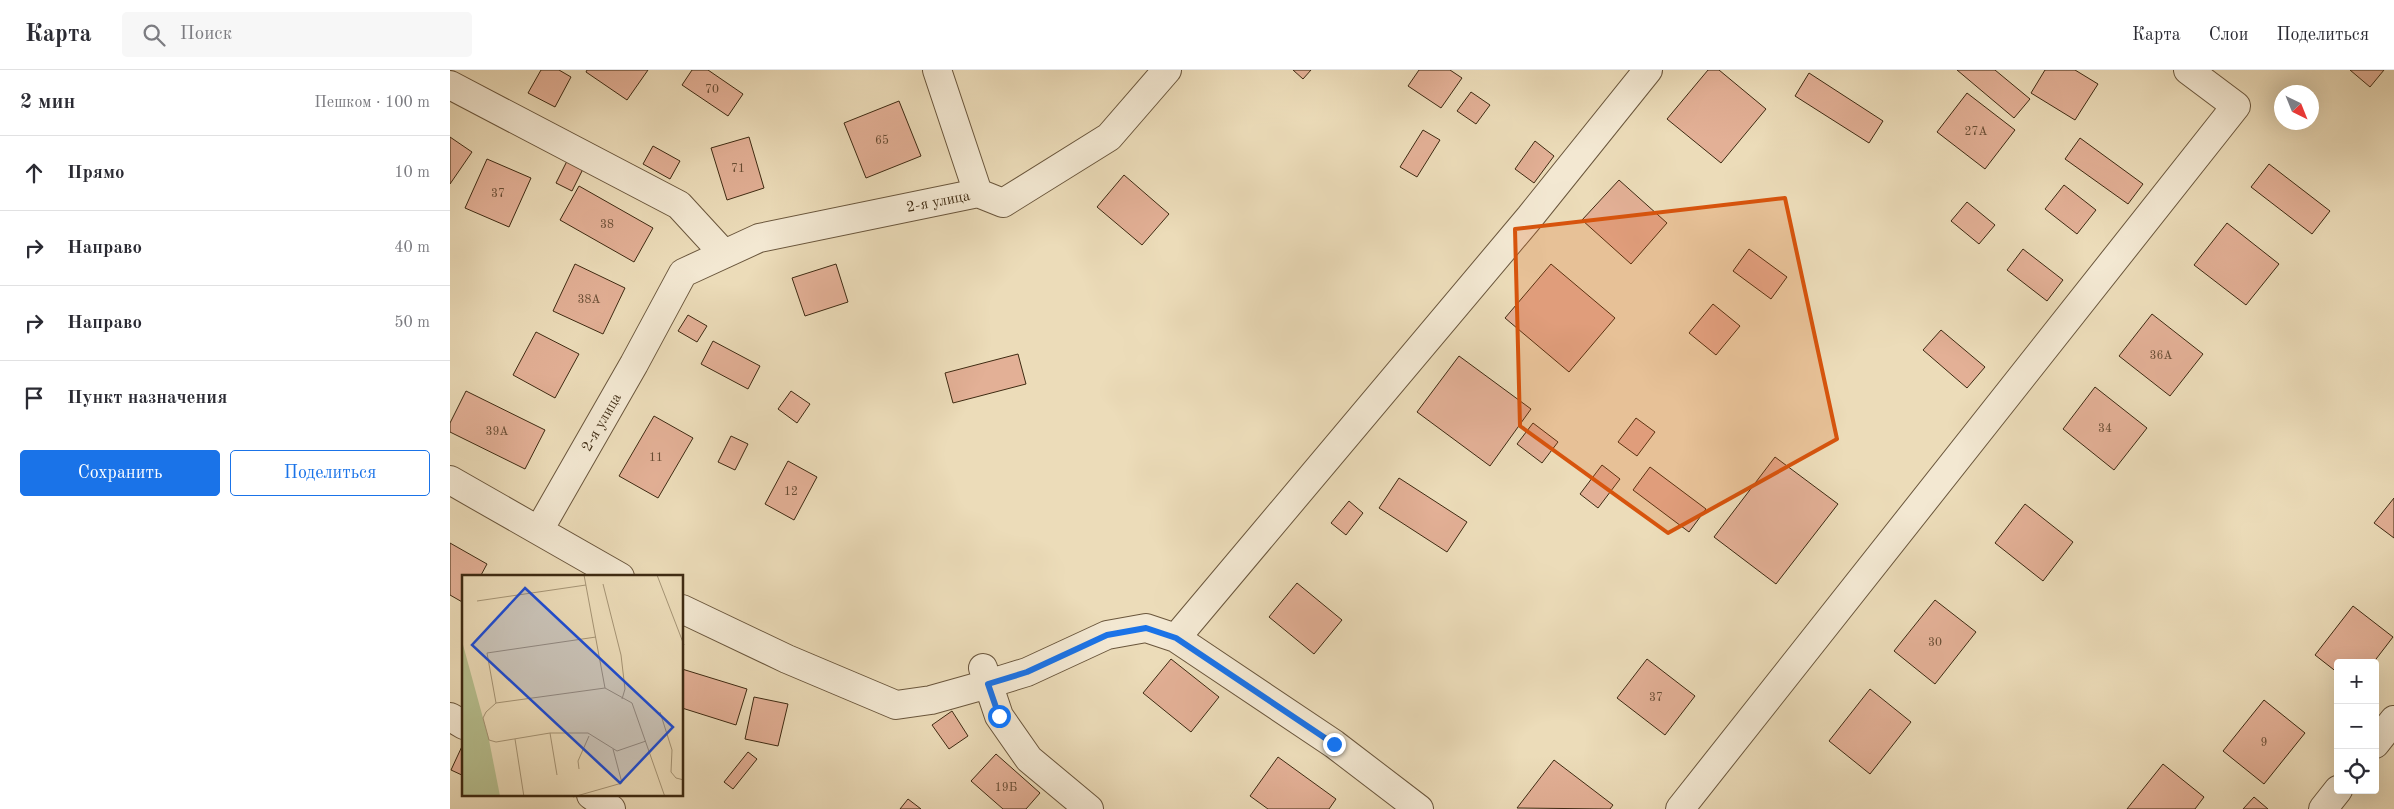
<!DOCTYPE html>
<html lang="ru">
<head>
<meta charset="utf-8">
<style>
	:root { --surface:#fff; --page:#f7f7f7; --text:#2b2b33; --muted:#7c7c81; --line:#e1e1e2; --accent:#1a73e8 }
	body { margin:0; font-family:"Old Standard TT",serif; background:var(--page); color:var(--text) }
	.controls { position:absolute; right:15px; bottom:15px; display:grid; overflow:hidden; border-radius:5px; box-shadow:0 5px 20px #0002 }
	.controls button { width:45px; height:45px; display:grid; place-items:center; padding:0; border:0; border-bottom:1px solid var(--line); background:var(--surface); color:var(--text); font:25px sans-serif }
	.compass { position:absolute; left:1824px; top:15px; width:45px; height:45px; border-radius:50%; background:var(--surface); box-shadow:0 5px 20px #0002; rotate:137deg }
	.stop { position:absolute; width:15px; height:15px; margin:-11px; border:4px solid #1a73e8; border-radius:50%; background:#fff }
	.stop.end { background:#1a73e8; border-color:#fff; box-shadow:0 1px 5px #0008 }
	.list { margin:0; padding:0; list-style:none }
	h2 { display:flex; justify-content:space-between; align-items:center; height:65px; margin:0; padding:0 20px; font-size:21px }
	h2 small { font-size:16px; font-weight:400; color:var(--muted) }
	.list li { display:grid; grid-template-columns:32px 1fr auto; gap:15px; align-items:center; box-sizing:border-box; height:75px; padding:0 20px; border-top:1px solid var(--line) }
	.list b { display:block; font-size:19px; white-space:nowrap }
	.list em { font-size:16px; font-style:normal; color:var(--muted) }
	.actions { display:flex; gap:10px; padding:15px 20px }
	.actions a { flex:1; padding:11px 0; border:1px solid var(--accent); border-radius:5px; text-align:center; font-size:18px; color:var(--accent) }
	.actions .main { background:var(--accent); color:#fff }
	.icon { flex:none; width:28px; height:28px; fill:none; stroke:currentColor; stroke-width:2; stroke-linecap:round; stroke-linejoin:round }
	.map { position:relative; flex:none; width:1944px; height:739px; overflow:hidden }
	header { display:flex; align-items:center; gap:30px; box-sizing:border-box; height:70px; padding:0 25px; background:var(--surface); border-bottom:1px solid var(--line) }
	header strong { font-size:24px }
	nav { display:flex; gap:28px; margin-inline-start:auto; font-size:18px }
	.search { width:350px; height:45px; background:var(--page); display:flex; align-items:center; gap:12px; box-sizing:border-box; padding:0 18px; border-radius:5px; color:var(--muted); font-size:19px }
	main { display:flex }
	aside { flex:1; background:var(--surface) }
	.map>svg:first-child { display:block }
</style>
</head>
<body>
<header>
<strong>Карта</strong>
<div class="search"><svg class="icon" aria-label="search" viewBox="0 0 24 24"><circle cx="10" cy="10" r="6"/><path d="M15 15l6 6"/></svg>Поиск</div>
<nav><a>Карта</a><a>Слои</a><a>Поделиться</a></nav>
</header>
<main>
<aside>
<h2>2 мин<small>Пешком · 100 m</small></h2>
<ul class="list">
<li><svg class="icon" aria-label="ahead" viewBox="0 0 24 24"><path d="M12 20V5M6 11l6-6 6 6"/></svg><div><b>Прямо</b></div><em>10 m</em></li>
<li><svg class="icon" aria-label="right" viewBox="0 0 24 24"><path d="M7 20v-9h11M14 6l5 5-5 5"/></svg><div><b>Направо</b></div><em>40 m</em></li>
<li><svg class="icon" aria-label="right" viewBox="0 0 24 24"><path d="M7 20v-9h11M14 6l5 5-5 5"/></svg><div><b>Направо</b></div><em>50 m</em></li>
<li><svg class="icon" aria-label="arrive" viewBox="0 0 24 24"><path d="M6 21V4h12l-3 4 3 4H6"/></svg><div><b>Пункт назначения</b></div></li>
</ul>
<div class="actions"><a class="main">Сохранить</a><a>Поделиться</a></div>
</aside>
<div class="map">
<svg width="1944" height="739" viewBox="0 0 1944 739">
	<rect width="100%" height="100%" fill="#ecdcb9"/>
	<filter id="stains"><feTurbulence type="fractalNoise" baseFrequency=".004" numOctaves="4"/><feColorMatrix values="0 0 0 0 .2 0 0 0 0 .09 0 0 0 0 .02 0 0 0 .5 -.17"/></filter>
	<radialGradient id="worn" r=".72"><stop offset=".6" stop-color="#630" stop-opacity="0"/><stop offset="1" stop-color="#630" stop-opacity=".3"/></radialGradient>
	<path fill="#e3b096" stroke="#3e2a12" d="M 91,0 L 109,0 L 121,7 L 105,37 L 78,23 Z
		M 137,0 L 198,0 L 177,30 L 136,2 Z
		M 242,0 L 258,0 L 293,24 L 278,46 L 232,15 Z
		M 843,0 L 861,0 L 853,9 Z
		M 969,0 L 1000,0 L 1012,8 L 991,38 L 958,16 Z
		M 1258,0 L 1269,0 L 1316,39 L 1271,93 L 1217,49 Z
		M 1507,0 L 1545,0 L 1580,29 L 1564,48 Z
		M 1595,0 L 1625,0 L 1648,14 L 1625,50 L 1581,23 Z
		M 1900,0 L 1934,0 L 1920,17 Z
		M 1359,3 L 1433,51 L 1419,73 L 1345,26 Z
		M 1021,22 L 1040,35 L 1026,54 L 1007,41 Z
		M 1517,23 L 1565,60 L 1535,99 L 1487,62 Z
		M 449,31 L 471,86 L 416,108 L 394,53 Z
		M 973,60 L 990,70 L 967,107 L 950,97 Z
		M 0,67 L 22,82 L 0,114 Z
		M 299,67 L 314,118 L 277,130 L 261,78 Z
		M 1630,68 L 1693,114 L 1678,134 L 1615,89 Z
		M 1085,71 L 1104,86 L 1084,113 L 1065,99 Z
		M 203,76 L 230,91 L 220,109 L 193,94 Z
		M 37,89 L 81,108 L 59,157 L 15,138 Z
		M 117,91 L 133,99 L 122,121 L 106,113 Z
		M 1819,94 L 1880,141 L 1862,164 L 1801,117 Z
		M 674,105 L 719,144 L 692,175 L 647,137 Z
		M 1169,110 L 1217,153 L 1181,194 L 1132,150 Z
		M 1614,115 L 1646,140 L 1627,164 L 1595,139 Z
		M 129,116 L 203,158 L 184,192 L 110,150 Z
		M 1517,132 L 1545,155 L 1529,174 L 1501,151 Z
		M 1777,153 L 1829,194 L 1796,235 L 1744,195 Z
		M 1299,179 L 1337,207 L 1321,229 L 1283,201 Z
		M 1573,179 L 1613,210 L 1597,231 L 1557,200 Z
		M 125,194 L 175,218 L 153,264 L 103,241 Z
		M 386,194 L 398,232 L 355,246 L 342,208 Z
		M 1101,194 L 1165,248 L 1119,302 L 1055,248 Z
		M 1263,234 L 1290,256 L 1266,285 L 1239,263 Z
		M 1702,244 L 1753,284 L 1720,326 L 1669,286 Z
		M 238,245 L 257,256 L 247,272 L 228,261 Z
		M 1491,260 L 1535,297 L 1517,318 L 1473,280 Z
		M 86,262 L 129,284 L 105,328 L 63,305 Z
		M 263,271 L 310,296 L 298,319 L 251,294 Z
		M 568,284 L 576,314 L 503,333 L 495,303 Z
		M 1009,286 L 1081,339 L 1040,396 L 967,342 Z
		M 1645,317 L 1697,358 L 1664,400 L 1613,359 Z
		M 16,321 L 95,360 L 75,399 L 0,362 L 0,353 Z
		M 341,321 L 360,334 L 347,353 L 328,339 Z
		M 204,346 L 243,368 L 208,428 L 169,406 Z
		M 1186,348 L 1205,362 L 1187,386 L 1168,372 Z
		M 1083,353 L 1108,372 L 1092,393 L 1067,374 Z
		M 281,366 L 298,374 L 285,400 L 268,392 Z
		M 1325,387 L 1388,434 L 1326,514 L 1264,467 Z
		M 338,391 L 367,407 L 344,450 L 315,434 Z
		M 1152,395 L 1170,409 L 1148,438 L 1130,424 Z
		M 1200,397 L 1256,439 L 1239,462 L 1183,420 Z
		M 949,408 L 1017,452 L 997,482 L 929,438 Z
		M 1944,428 L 1944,468 L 1924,453 Z
		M 899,431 L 913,443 L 896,465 L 881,453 Z
		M 1575,434 L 1623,472 L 1593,511 L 1545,473 Z
		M 0,473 L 37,494 L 30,507 L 14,507 L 14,533 L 0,525 Z
		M 847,513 L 892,550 L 864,584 L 819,547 Z
		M 1485,530 L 1526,562 L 1485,614 L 1444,581 Z
		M 1903,536 L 1943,567 L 1923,593 L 1888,593 L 1888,603 L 1865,585 Z
		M 721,589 L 769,627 L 741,662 L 693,623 Z
		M 1197,589 L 1245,626 L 1215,665 L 1167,628 Z
		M 232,599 L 297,619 L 286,655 L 232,638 Z
		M 1420,619 L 1461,652 L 1420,704 L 1379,671 Z
		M 304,627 L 338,634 L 328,676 L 295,669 Z
		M 1814,630 L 1855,663 L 1814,714 L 1773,681 Z
		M 502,641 L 518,666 L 499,679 L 482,655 Z
		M 14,672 L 14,706 L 1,700 Z
		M 298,682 L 307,689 L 283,719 L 274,712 Z
		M 546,684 L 590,723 L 576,739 L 553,739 L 521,711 Z
		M 828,687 L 886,729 L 879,739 L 818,739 L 800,726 Z
		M 1104,690 L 1163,735 L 1160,739 L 1067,738 Z
		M 1713,694 L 1754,727 L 1745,739 L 1677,739 Z
		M 1804,727 L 1818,739 L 1793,739 Z
		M 458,729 L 471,739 L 450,739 Z"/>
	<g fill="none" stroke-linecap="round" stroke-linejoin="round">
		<g stroke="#6a563c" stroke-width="30">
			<path id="minor" d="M 487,0 L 528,123
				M 0,15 L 229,135 L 274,184
				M 0,410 L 170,507
				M 89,460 L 184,294 L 233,203 L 309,168 L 528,123 L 553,133 L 659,67 L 717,0
				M 232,539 L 337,589 L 446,635 L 481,630 L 538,614 L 577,602 L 657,565 L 696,558 L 726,568 L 884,674 L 969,739
				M 726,568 L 1080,147 L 1198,0
				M 533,598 L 549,646 L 579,689 L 639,739
				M 0,647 L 14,655
				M 1925,674 L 1944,650
				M 141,725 L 161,739
				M 1230,739 L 1786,36 L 1738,0
				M 1873,739 L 1888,720"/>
		</g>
		<use href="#minor" stroke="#f3e8d2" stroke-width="28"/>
	</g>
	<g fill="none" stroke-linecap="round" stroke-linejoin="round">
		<path stroke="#1a73e8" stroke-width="6" d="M 549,646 L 538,614 L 577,602 L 657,565 L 696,558 L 726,568 L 884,674"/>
	</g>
	<path fill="#d7540d" fill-opacity="0.2" stroke="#d7540d" stroke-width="4" stroke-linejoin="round" d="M 1335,128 L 1387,369 L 1218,463 L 1070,356 L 1065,159 Z"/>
	<g text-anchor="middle" stroke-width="4.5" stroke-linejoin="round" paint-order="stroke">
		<g font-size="12" fill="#674c33">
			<text x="262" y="23">70</text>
			<text x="1526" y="65">27А</text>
			<text x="432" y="74">65</text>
			<text x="288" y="102">71</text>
			<text x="48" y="127">37</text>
			<text x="157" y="158">38</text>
			<text x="139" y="233">38А</text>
			<text x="1711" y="289">36А</text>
			<text x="1655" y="362">34</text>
			<text x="47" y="365">39А</text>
			<text x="206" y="391">11</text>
			<text x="341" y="425">12</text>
			<text x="1485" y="576">30</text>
			<text x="1206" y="631">37</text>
			<text x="1814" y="676">9</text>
			<text x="556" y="721">19Б</text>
		</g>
		<g font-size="15" fill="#3e2a12" stroke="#f3e8d2">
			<text transform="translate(488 131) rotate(-11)" y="5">2-я улица</text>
			<text transform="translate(151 352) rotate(-60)" y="5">2-я улица</text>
		</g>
	</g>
	<g transform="translate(12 505)">
		<rect width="221" height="221" fill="#ecdcb9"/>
		<path d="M 0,66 L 27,165 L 38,221 L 0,221 Z" fill="#b7c090"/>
		<path fill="none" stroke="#a69576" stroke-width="1" d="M 122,0 L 143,113 L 170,128 L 203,222M 195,0 L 222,70M 141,9 L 159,80 L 163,114 L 160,124M 15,26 L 124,10M 34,128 L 25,78 L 134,62M 198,137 L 210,175 L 209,197 L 214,203 L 222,205M 88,158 L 126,158 L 155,176 L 184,166M 53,164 L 62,222M 117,194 L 116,186 L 127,161M 95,200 L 88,158 L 34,167 L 27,165 L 21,143 L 24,137 L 34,128 L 143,113M 111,222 L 160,208 L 151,174"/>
		<path fill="#1d4ed8" fill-opacity="0.15" stroke="#1d4ed8" stroke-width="2.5" d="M 63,13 L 211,152 L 158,208 L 10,70 Z"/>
		<rect width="221" height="221" fill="none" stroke="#3e2a12" stroke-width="2.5"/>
	</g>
	<rect width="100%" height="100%" filter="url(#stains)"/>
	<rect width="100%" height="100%" fill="url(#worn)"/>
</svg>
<div class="controls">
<button>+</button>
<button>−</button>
<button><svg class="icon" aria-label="locate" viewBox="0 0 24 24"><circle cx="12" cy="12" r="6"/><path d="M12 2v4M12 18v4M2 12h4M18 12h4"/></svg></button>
</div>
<svg class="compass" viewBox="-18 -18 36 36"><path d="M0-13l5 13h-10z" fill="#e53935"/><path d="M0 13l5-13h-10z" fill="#7c7c81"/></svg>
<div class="stop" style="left:549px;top:646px"></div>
<div class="stop end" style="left:884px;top:674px"></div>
</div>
</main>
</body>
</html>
